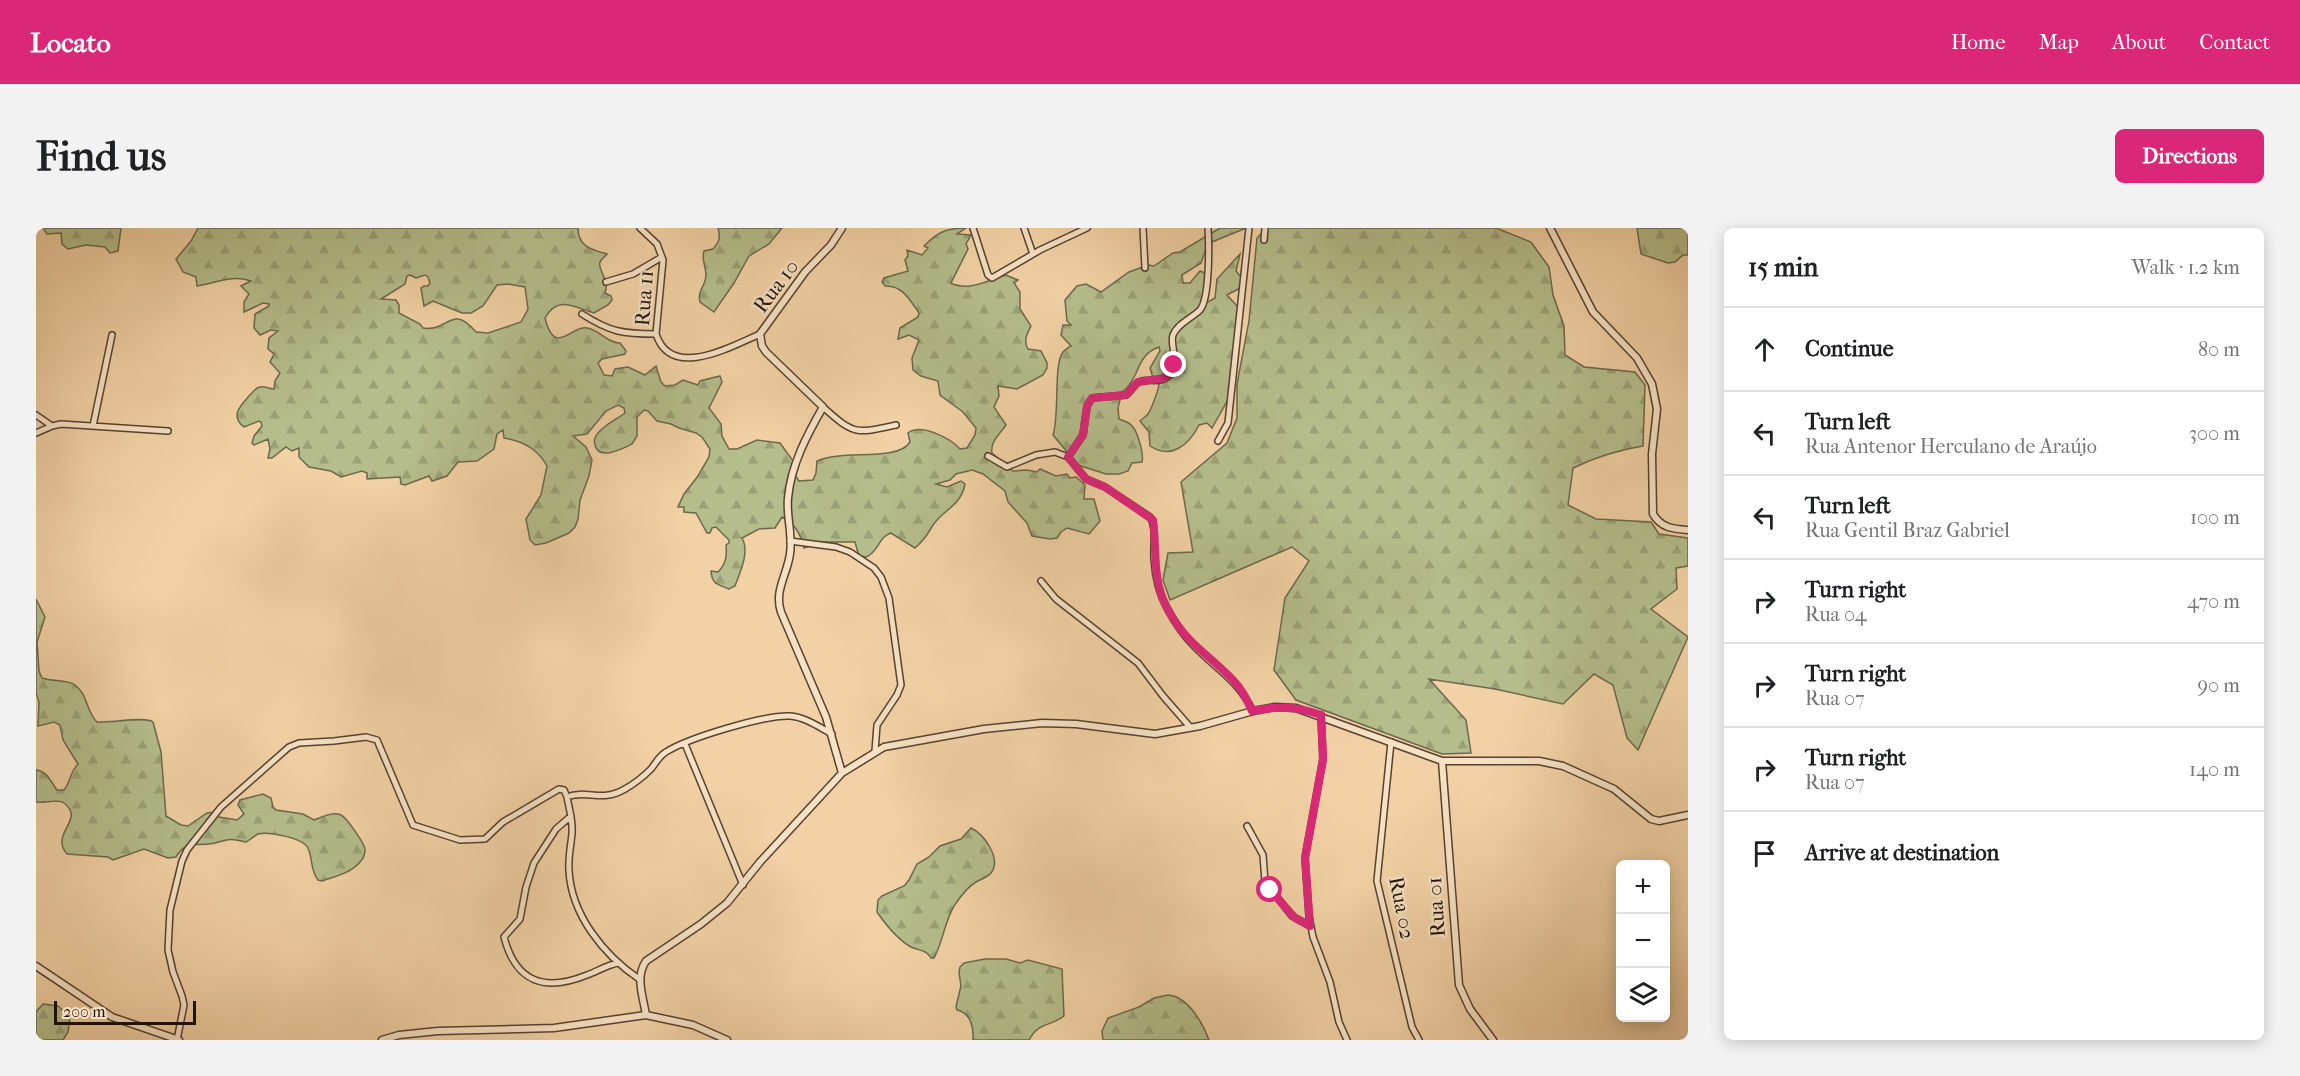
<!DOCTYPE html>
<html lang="en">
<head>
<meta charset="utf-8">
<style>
	:root { --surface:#fff; --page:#f2f2f2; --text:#202124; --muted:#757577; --line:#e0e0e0; --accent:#db2777 }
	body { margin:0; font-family:"IM FELL French Canon",serif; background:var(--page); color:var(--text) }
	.controls { position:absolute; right:18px; bottom:18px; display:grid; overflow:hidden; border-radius:9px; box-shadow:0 3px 15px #0003 }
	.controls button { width:54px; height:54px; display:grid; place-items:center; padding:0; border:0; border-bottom:2px solid var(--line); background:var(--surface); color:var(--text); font:30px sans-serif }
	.scale { position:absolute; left:18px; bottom:15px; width:142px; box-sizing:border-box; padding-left:6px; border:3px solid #231208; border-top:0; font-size:16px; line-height:21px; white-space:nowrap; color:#231208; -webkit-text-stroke:4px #f6e1c4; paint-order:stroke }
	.stop { position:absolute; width:18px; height:18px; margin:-14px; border:4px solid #db2777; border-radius:50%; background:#fff }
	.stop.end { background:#db2777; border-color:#fff; box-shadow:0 2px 6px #0008 }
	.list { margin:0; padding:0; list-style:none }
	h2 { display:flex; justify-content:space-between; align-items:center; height:78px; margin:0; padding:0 24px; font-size:26px }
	h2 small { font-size:20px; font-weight:400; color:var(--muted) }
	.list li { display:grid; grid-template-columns:39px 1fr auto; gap:18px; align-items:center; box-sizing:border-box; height:84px; padding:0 24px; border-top:2px solid var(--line) }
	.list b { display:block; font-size:22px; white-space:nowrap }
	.list p { margin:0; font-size:20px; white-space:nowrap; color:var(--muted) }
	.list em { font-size:20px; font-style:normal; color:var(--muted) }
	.icon { flex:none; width:33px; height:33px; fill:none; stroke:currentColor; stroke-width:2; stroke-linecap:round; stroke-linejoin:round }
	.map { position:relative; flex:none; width:1652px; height:812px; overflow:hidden; border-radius:9px }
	header { display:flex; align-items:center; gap:36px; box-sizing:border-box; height:84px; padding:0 30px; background:var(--accent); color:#fff }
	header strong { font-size:28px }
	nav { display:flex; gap:33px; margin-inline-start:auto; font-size:21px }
	.intro { display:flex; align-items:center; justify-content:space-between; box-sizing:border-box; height:144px; padding:0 36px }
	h1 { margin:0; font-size:42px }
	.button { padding:15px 27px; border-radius:9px; background:var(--accent); color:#fff; font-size:21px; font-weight:700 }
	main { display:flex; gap:36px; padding:0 36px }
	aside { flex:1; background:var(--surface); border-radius:9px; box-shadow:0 3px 15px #0003 }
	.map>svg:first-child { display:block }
</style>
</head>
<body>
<header>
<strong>Locato</strong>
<nav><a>Home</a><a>Map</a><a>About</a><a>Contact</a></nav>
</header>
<div class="intro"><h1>Find us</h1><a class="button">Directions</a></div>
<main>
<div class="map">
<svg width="1652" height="812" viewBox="0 0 1652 812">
	<defs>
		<pattern id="forest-firs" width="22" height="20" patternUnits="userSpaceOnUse" patternTransform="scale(1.5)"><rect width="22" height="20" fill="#b4bd8b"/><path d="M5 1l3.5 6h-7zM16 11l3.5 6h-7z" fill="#9aa176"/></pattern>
	</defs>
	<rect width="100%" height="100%" fill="#f1d1a5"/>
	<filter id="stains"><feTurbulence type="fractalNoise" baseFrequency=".00333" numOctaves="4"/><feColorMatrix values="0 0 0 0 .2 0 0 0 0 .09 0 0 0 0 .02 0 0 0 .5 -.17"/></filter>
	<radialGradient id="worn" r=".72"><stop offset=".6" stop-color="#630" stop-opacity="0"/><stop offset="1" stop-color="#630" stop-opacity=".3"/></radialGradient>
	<path fill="url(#forest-firs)" stroke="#6c684a" stroke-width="1.5" fill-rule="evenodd" d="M 7,0 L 85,0 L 82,23 L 74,25 L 69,19 L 50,17 L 32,21 L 26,16 L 25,5 L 11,6 Z
		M 162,0 L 542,0 C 542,19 556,22 571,26 C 569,29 565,31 564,34 C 561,41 574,52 569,65 L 575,68 L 576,72 L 572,77 L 558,85 C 538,79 522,67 509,90 C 519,130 535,97 551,100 C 564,102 571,115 584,115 L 590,123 L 589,126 L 566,131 L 562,135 L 568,147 L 576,148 L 579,141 L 592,139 L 609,147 L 620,138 L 625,154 L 629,158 L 639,157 L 647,152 L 662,157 L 664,153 L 684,148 L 686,154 L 673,180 L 685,196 L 686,208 L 693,221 L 701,221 L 721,212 L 744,215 L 757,233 L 759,247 L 763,253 L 777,252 L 780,245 L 781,233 C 806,221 862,234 874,214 L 872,205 C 885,195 914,210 924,221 L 931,220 L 939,207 L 940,200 L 927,184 L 904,167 L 902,153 L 885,148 L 877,142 L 876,130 L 883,112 L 873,107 L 862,111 L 864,100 L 882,89 L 883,85 C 874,72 866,57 849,58 L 846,54 L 848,50 L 872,43 L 869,32 L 872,28 L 871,22 L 886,27 L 892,20 L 888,18 C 902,4 910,0 930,0 L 921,6 L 935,7 L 930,16 L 932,21 L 915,55 C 932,64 952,52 970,47 L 982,52 L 978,55 L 984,64 L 984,81 L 995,98 C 991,106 987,113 992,121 L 1005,123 L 1011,135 L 1011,140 L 1007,147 L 981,161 L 962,158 L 963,168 L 958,179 L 970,197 C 964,206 954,213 956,225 L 977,243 L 991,242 L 1001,244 L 1004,241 L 1020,248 L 1031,246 L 1034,250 L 1040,249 L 1049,257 L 1048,271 L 1058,271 L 1064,293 L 1053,306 L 1031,300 L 1025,304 L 1021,310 L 1014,311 L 996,308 L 991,295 L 972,274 L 969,263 L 947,246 L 936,242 L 920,246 L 914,252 L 900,256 L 911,259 L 925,253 L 929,256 C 925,278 908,281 897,297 C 891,307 888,312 879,320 L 855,305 C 842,309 843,324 830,329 L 823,328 L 819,314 L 786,314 L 768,320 C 765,307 759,295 746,289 L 739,300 L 723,301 L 706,310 C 714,324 704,344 699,358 L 693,361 C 682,356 676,357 675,343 L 682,344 C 690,336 691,328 690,317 L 693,315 L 693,312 L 680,299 L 676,300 L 674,305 L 671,305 L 660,285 L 648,284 L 648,279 L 642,279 L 648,266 L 662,248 L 673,229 L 674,221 L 666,209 L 660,205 L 643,200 L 635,196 L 621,193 L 612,183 L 608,182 L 601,189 L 601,208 L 596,216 C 586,221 563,233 559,217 C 558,213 558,212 560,208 C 565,199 581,191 589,185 L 588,180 L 582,177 L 570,183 L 551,206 L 537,208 L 550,219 L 556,232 L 553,248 L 544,272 L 542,291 L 539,299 L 533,305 L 510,315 L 499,317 L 494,312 L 490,291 L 505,267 L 511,238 C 502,221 487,213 468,210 L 467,202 L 461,206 L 458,221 L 441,233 L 422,234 L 411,248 L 396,253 L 393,248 L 369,257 L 365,256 L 364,249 L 331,251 L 331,245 L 326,243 L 305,249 L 295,243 L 273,239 L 263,229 L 263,220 L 256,223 L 250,219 L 236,230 L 232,230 L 234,221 L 232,211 L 218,217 L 216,215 L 218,208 L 226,198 L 225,194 L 223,193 L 208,199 C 194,188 204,178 213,168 C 217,164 219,160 224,159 C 229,158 234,161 238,161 L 239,153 L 244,145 L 234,134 L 238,126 L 232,121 L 233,110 L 242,103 L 235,102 L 224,107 L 218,100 L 219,86 L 233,78 L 233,76 L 227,75 L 208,84 L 208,74 L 213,66 L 205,58 L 215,53 C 198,46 179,55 161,58 L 160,49 L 147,44 L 140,31 L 155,13 ZM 374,47 L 380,50 L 389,47 L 392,49 L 394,55 L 392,58 L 388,58 L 385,60 L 388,78 L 397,73 L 426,85 L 435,85 L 447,78 L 461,57 L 472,56 L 489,59 L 492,81 L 485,94 L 452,105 L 440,104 C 415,75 413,104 387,100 L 384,96 L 363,85 L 363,77 L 360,72 L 345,71 L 369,56 L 371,48 Z
		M 682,0 L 746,0 L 733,16 L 713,28 L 698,55 L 678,84 L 664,74 C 661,62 670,58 670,47 C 670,38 665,32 668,23 L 677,21 C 683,14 685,10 682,0 Z
		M 1184,0 L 1210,0 L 1176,14 L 1170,20 L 1165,35 L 1146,47 L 1147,55 L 1154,55 L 1164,43 L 1171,46 L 1170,75 L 1179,70 L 1181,51 L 1204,26 L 1200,43 L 1206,50 L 1206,59 L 1191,67 L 1202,79 L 1194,168 L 1176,200 L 1171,195 L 1163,197 C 1153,217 1135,232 1114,218 L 1113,204 L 1104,193 C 1106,190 1110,189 1112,186 C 1115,182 1122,163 1123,157 L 1116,147 L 1114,140 L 1124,123 L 1123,119 C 1099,127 1105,150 1086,164 L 1082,180 L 1083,191 C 1088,193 1094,194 1097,199 C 1102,206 1108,226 1106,234 L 1096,235 L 1092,243 L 1083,246 L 1070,246 L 1042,237 L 1017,207 C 1024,185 1017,138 1027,124 C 1028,123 1034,118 1035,118 L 1025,107 L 1027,97 L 1035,97 L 1031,93 L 1029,72 L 1041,58 L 1050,56 L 1065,64 L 1093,44 L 1112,37 L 1118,38 L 1137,25 L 1144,24 Z
		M 1231,0 L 1460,0 L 1495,14 L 1513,39 L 1517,67 L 1528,98 L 1529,127 L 1548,139 L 1599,144 L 1609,157 L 1607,218 C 1582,222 1560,229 1537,240 L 1532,277 L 1560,291 L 1615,294 L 1623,306 L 1652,310 L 1652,338 L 1640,340 L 1641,361 L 1615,381 L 1652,409 L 1602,522 L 1591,510 L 1577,457 L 1558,446 L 1527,476 L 1459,461 L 1393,451 L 1430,492 L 1435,525 L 1406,526 L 1260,472 L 1238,442 L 1249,370 L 1273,333 L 1256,319 L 1134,372 L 1127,352 L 1132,325 L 1157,324 L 1145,254 L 1191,215 L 1201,190 L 1201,156 L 1213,93 L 1221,10 Z
		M 1601,0 L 1652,0 L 1652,27 L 1647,27 L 1639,34 L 1632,35 L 1605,26 Z
		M 0,371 L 9,389 L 1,414 L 3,443 L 6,450 C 17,454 30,451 39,457 C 52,466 50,484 61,494 C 74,495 110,488 117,494 L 125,524 L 130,588 L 145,597 L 152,598 L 171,585 L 179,584 L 183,589 L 201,592 L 208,586 L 202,577 L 204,572 L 227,566 L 235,570 L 237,579 L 240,582 L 267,586 L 278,592 C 287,589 297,583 305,587 C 311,590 328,615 329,621 C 329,626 327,631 324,634 C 315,645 300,648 286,653 L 282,652 C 274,642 277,631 272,620 C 267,610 232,603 222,606 C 218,608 214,612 210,614 C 188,608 190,614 173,616 C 156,618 151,612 140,629 L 132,630 L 108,621 L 77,632 L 72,629 L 31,626 C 13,605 50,592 28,575 C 22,570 8,576 0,574 L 0,542 C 11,543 15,554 21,562 L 28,562 C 35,553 34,544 42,536 L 27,512 L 24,497 L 18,494 L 2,498 L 3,474 L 0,465 Z
		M 935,600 C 948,606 966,631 955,645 C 952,649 945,651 940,654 C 931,659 924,669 918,678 C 908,695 907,714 898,730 L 895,730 C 890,721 883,723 875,719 C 861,711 850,697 841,684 L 842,672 L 846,668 L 868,658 L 873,652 L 881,636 L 893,629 L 904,618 L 925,611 Z
		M 949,731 L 970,731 L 984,735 L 992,732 L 1026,741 L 1028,788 C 1014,799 1002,794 993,812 L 937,812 C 938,800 935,785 921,782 L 920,779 L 925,758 L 923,745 L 924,739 L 928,735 Z
		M 1132,767 C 1152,768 1167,796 1173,812 L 1067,812 L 1066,803 L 1072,790 L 1103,779 L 1118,770 Z
		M 7,776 L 22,778 L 34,789 L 32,804 L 27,812 L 0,812 L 0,784 Z"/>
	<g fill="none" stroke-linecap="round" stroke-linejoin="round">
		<g stroke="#56422f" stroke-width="8">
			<path id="minor" d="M 604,0 L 621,16 L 627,32 L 620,106 C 635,153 696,118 724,106
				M 937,0 L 952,47 L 956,50 L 1004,22 L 1051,0
				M 988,0 L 997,26
				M 1107,0 L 1109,40
				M 1228,12 L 1229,0
				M 570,54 L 597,46 L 626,29
				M 546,86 C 574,104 587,106 620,106
				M 787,179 C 818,207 820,206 860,197
				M 0,187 L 16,198 L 25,196 L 132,203
				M 57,198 L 76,107
				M 0,205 L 16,198
				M 1182,213 L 1192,195 L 1213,0
				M 952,228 L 971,239 L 1000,227 L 1019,224 L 1032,229 L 1050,251 L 1069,259 L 1114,289 C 1121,300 1117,318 1118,331 C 1119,347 1123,366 1131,380 C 1138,393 1147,407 1158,418 C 1182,443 1200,450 1217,483
				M 1032,229 L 1047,207 L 1051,178 L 1056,170 L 1090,167 C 1095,164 1097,157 1103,154 C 1111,150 1122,155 1130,150 C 1147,137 1133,119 1137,107 C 1141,96 1156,90 1164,82 C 1174,70 1173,16 1172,0
				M 754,313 L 800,319 L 814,324 L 838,340 L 845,349 L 853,370 L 865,457 L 861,467 L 841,497 L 839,523
				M 1005,353 L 1020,371 L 1102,435 L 1127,468 L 1154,499
				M 1285,487 L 1287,531 L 1269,630 L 1273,688 L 1277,709 L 1294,754 L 1303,794 L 1311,812
				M 1355,514 L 1341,653 L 1376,799 L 1383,812
				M 649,516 L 707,657
				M 531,569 C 533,580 537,593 536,605 C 535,618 532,629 533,642 C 535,687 568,727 603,751
				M 535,588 L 520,601 L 498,635 L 490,659 L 484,691 L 468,709 C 480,755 509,764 551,747 C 562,743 571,737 582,735
				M 1211,598 L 1227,627 L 1229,654 L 1256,688 L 1274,698
				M 141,812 L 148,777 L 146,768 L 137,744 L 132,722 L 134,682 L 146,633 L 151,622 L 185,579 L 253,519 L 263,515 L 298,513 L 330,509 L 341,512 L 377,597 L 424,612 L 449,611 L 467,594 L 523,561 L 528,562 L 531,569 C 552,561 565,575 589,561 C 598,556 608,548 615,541 C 620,535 623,528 630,524 C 652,510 728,487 754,488 C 769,489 783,499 796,506"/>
		</g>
		<g stroke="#56422f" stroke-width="9">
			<path id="tertiary" d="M 1514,0 L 1557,84 L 1601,130 L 1616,156 L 1621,181 L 1616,226 L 1617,286 C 1625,300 1637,301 1652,302
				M 1406,533 L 1423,757 L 1434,781 L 1457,812
				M 806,545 L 790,489 L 745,384 C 738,363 751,347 754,326 C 757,307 750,288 752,270 C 755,237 771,207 787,179 L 730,124 L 726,118 L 724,106 L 769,44 L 795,17 L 806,0
				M 0,738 L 76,789 L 143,812
				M 610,787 C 607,768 599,749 610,733 L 665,696 L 691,675 L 724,634 L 806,545 L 848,519 L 948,501 L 1006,495 L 1040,496 L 1119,506 L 1164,498 L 1217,483 L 1239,479 L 1260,480 L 1406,533 L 1503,533 L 1527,538 L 1578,561 L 1615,591 L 1623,593 L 1652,587
				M 346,812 L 363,807 L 402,803 L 518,800 L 610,787 L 657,797 L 691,812"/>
		</g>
		<use href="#minor" stroke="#f6e1c4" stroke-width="5"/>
		<use href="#tertiary" stroke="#f6e1c4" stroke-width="6"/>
	</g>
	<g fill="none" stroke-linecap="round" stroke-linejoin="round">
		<path stroke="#db2777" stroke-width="8" d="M 1138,137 L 1129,150 L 1102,154 L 1090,167 L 1056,170 L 1051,178 L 1047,207 L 1032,229 L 1050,251 L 1069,259 L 1117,292 C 1121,322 1116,350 1130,378 C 1147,413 1172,426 1197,452 C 1206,461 1211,472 1216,483 C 1242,478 1260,478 1285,487 L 1287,531 L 1269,630 L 1274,698 L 1259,690 L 1234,662"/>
	</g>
	<g text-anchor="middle" stroke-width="4.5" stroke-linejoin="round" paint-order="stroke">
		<g font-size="21" fill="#231208" stroke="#f6e1c4">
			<text transform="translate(740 58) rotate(-53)" y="7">Rua 10</text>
			<text transform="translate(608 70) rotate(-86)" y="7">Rua 11</text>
			<text transform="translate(1400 679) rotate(-94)" y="7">Rua 01</text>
			<text transform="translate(1366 680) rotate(79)" y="7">Rua 02</text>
		</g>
	</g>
	<rect width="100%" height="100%" filter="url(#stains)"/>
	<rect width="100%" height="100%" fill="url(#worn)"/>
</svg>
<div class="controls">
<button>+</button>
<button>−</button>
<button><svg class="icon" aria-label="layers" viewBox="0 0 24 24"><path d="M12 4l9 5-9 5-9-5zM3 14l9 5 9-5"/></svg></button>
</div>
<div class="scale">200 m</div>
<div class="stop" style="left:1234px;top:662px"></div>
<div class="stop end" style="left:1138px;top:137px"></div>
</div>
<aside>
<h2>15 min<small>Walk · 1.2 km</small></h2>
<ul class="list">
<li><svg class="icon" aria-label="ahead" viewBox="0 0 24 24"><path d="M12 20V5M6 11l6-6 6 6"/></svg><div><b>Continue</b></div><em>80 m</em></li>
<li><svg class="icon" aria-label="left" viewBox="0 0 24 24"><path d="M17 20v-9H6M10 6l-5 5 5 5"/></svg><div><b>Turn left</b><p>Rua Antenor Herculano de Araújo</p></div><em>300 m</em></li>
<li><svg class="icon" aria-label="left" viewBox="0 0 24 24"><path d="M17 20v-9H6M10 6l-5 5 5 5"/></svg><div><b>Turn left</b><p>Rua Gentil Braz Gabriel</p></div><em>100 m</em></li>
<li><svg class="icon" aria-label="right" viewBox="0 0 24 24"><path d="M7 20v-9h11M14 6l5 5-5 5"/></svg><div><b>Turn right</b><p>Rua 04</p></div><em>470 m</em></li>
<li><svg class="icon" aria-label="right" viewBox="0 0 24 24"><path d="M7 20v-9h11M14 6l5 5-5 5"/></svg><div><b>Turn right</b><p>Rua 07</p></div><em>90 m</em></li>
<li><svg class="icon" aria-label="right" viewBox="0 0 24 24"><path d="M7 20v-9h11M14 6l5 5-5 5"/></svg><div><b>Turn right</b><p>Rua 07</p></div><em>140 m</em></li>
<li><svg class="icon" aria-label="arrive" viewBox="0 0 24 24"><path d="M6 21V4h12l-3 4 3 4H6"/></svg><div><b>Arrive at destination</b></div></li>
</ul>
</aside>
</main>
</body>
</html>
